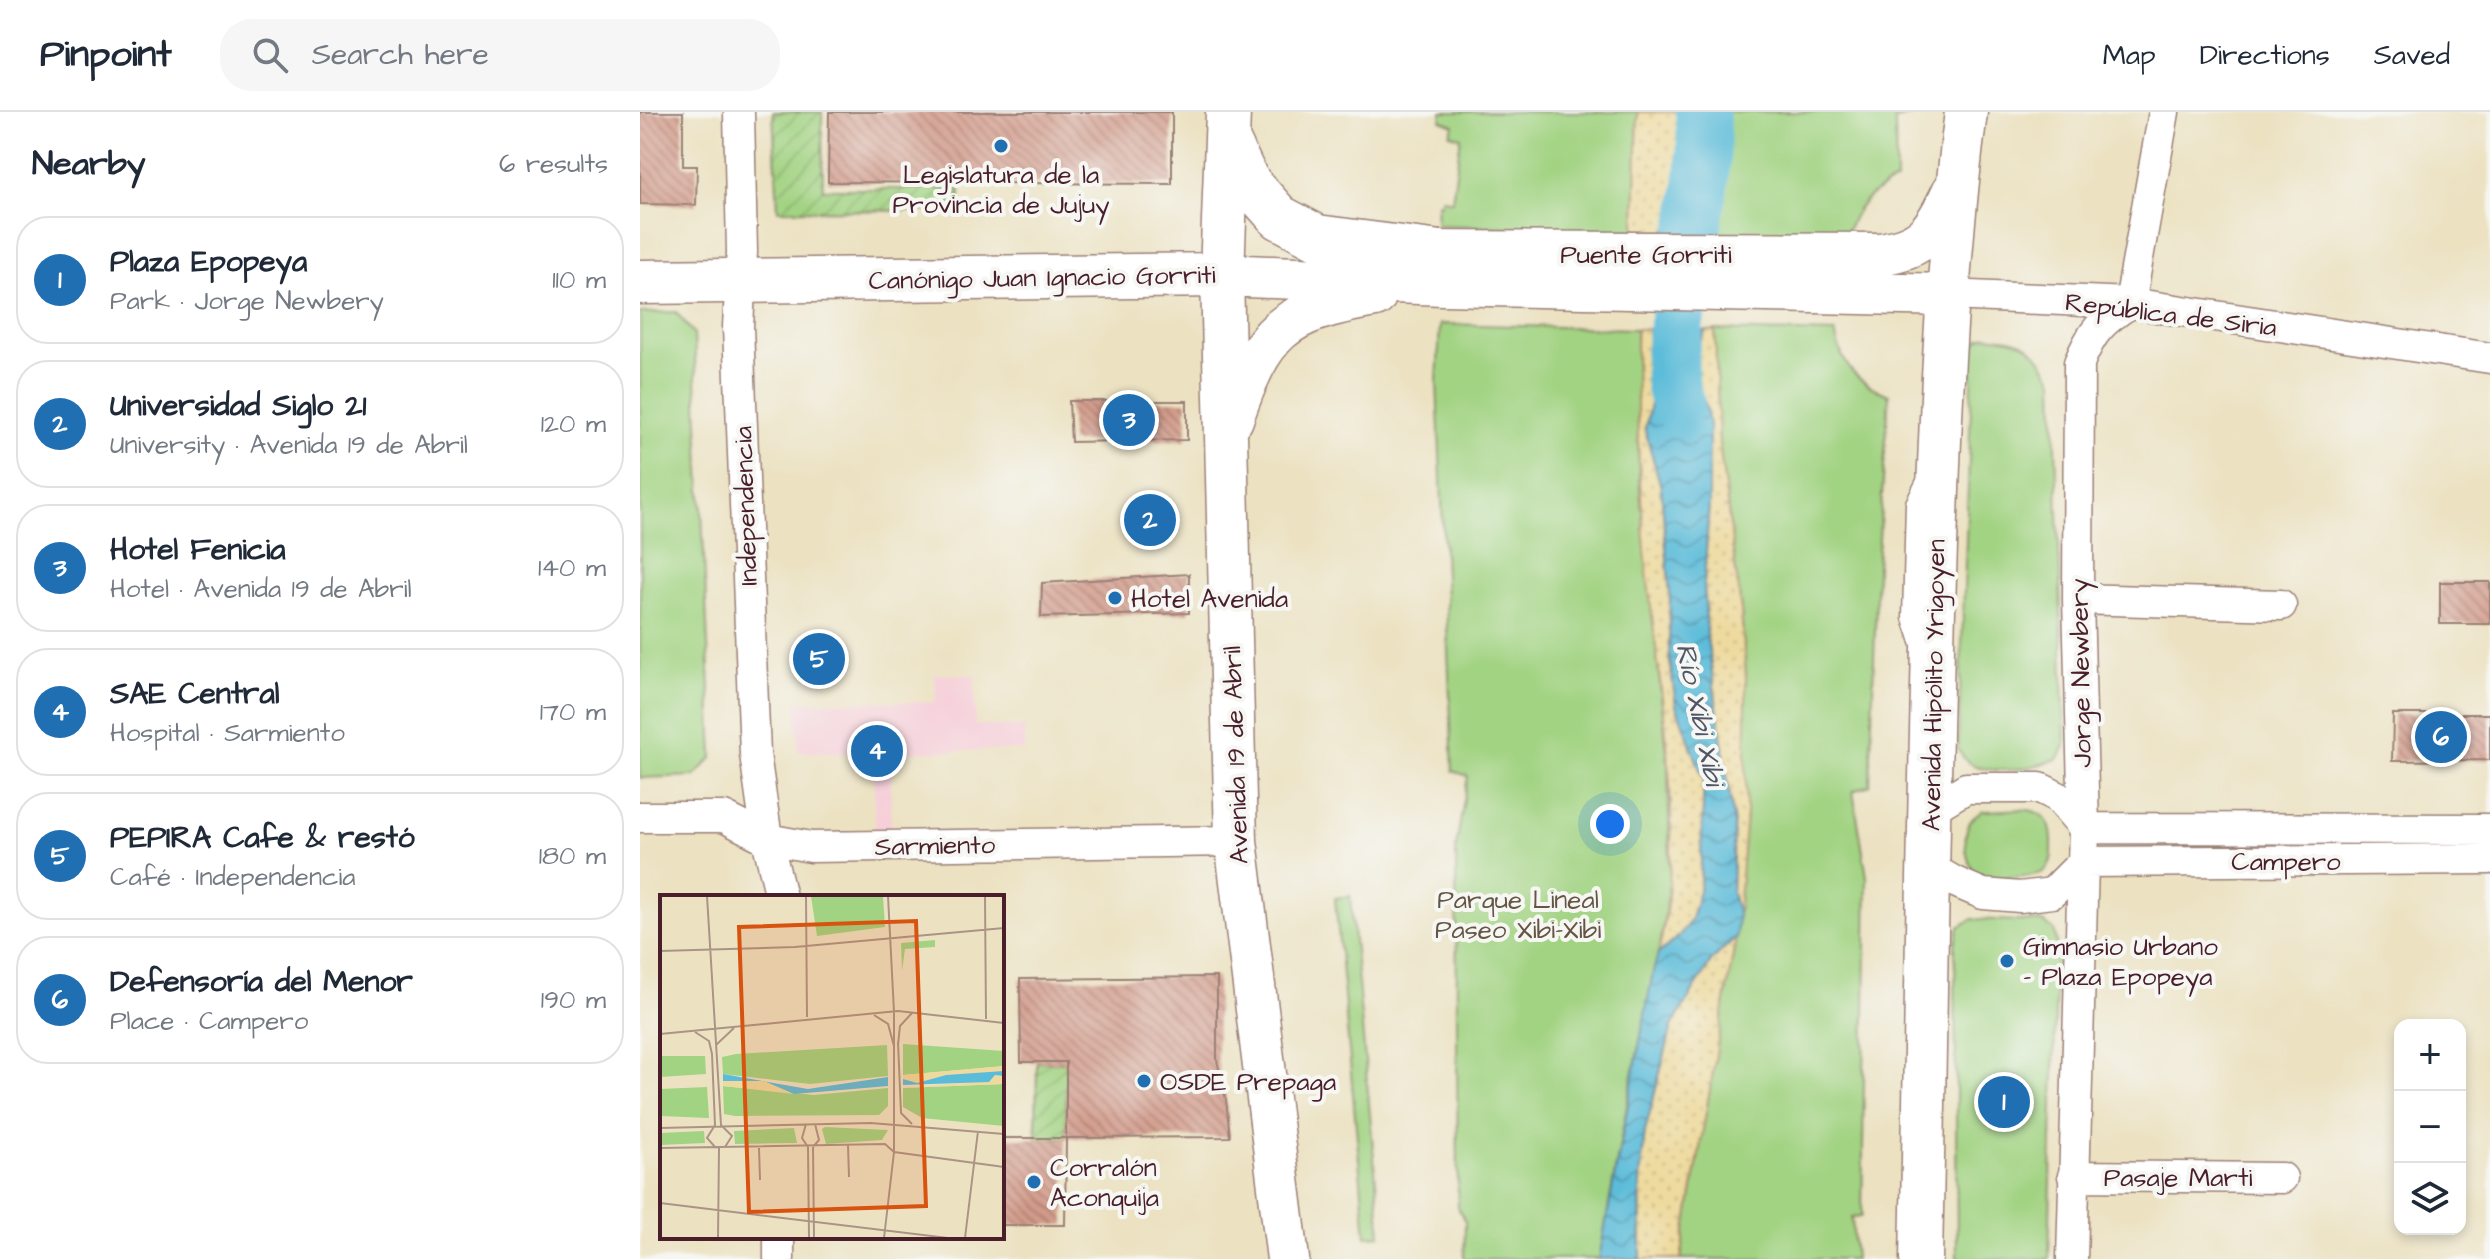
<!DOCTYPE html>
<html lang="en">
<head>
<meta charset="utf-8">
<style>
	:root { --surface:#fff; --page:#f6f6f7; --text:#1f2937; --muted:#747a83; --line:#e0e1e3; --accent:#1f6fb2 }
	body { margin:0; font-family:"Architects Daughter",sans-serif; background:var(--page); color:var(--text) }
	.controls { position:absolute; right:24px; bottom:24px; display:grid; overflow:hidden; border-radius:16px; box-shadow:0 4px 12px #0003 }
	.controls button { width:72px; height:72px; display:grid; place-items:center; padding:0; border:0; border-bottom:2px solid var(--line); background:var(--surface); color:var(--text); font:40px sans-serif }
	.you { position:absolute; left:970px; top:712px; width:28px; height:28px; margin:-20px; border:6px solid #fff; border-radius:50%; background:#1a73e8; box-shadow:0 0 0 12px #1a73e833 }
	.badge { display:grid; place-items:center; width:52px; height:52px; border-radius:50%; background:var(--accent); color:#fff; font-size:26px; font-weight:700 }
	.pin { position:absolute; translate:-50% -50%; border:4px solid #fff; box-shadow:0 2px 8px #0006 }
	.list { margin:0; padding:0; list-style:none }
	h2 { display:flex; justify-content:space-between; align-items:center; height:104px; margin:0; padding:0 32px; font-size:34px }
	h2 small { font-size:26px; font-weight:400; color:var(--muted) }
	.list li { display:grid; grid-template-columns:52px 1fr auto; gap:24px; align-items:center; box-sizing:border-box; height:128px; margin:0 16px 16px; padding:0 16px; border:2px solid var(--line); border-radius:32px }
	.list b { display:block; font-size:30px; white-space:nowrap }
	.list p { margin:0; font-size:26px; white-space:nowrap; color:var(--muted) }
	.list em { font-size:26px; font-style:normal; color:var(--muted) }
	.icon { flex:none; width:44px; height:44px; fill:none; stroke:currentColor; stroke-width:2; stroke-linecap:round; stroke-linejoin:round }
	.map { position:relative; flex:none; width:1850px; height:1147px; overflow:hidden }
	header { display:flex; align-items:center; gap:48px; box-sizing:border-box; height:112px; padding:0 40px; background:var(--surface); border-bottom:2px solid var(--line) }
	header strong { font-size:38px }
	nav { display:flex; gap:44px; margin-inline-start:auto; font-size:28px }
	.search { width:560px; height:72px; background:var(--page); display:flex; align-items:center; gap:20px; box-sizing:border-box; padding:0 28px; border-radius:32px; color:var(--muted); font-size:30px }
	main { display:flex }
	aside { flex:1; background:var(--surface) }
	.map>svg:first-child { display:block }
</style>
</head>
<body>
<header>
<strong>Pinpoint</strong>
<div class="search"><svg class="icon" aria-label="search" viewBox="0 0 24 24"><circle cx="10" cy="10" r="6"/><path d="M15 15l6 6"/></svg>Search here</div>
<nav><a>Map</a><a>Directions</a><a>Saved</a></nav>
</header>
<main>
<aside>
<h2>Nearby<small>6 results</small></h2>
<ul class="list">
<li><span class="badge">1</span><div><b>Plaza Epopeya</b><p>Park · Jorge Newbery</p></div><em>110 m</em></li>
<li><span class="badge">2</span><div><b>Universidad Siglo 21</b><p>University · Avenida 19 de Abril</p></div><em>120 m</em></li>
<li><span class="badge">3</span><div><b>Hotel Fenicia</b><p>Hotel · Avenida 19 de Abril</p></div><em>140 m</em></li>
<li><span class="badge">4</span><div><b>SAE Central</b><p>Hospital · Sarmiento</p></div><em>170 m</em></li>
<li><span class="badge">5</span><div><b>PEPIRA Cafe &amp; restó</b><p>Café · Independencia</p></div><em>180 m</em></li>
<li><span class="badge">6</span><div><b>Defensoría del Menor</b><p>Place · Campero</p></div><em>190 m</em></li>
</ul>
</aside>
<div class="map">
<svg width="1850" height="1147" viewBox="0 0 1850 1147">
	<defs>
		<pattern id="sand-dots" width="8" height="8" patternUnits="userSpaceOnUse" patternTransform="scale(2)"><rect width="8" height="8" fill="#eeda9e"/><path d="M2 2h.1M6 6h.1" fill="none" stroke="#cebb88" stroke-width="1.8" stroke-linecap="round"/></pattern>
		<pattern id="garden-furrows" width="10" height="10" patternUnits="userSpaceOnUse" patternTransform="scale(2)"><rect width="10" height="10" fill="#a2d382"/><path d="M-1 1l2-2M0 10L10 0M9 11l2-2" fill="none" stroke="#8db570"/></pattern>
		<pattern id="water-waves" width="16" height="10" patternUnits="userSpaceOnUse" patternTransform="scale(2)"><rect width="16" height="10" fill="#5bbcd9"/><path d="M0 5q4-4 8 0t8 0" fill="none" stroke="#4d98b0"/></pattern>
		<pattern id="building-back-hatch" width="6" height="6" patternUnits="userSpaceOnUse" patternTransform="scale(2)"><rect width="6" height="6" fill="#d29a89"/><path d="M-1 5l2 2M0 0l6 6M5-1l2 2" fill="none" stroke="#ac7d70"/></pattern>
	</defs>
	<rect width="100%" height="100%" fill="#f6f6f2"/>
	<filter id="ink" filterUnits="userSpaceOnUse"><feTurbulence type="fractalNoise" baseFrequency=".0125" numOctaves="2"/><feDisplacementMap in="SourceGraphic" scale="16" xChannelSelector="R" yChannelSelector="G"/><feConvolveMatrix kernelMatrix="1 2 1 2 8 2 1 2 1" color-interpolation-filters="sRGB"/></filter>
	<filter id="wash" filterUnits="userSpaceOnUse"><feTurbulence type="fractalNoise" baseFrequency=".006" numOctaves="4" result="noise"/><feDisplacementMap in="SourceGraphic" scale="32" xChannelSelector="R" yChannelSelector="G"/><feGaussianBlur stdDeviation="1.8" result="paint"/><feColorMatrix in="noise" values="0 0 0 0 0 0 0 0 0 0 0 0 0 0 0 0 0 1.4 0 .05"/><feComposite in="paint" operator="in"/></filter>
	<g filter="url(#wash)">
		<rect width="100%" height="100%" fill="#ece2c2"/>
		<path fill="#f6cfd9" d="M 295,562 L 335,563 L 335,613 L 385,615 L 385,638 L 248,640 L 248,650 L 251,650 L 251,717 L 235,717 L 233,641 L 159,640 L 156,590 L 295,590 Z"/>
		<path fill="#a2d382" stroke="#767956" stroke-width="2" d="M 802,0 L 998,0 L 995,119 L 796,113 L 797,91 L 801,92 L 801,86 L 812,89 L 821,25 L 810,22 L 814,13 L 801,8 Z
			M 1084,0 L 1276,0 L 1276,3 L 1255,8 L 1256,69 C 1228,81 1214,97 1205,126 L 1078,122 Z
			M 36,200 L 54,222 L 73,645 L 55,664 L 0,666 L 0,201 Z
			M 800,212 L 996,217 L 999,369 L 1028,651 L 1030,768 L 1021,828 L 989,982 L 959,1147 L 824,1147 L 825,1110 L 818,1095 L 816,735 L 828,664 L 813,659 L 797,270 Z
			M 1075,218 L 1195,221 C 1203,256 1216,270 1249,283 L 1237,455 L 1230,673 L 1213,679 L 1227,765 L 1222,1104 L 1212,1105 L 1215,1147 L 1041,1147 L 1094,835 L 1106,701 L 1106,565 L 1101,498 L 1079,331 Z
			M 1346,224 C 1389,228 1392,232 1414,268 L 1425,634 L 1419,646 C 1393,657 1330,670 1318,636 L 1333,244 L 1338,228 Z
			M 1343,699 C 1375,699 1411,687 1412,729 C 1412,742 1413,749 1405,759 C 1393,766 1346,768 1336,760 C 1325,751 1323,724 1329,712 C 1332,705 1338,702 1343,699 Z
			M 710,784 L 741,1123 L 726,1124 L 695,786 Z
			M 1333,807 L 1403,810 L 1414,818 L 1417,832 L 1409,1147 L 1317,1147 L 1315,833 L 1319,815 Z"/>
		<path fill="url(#sand-dots)" stroke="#9c7c64" stroke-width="2" d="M 998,0 L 1048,0 C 1054,45 1057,86 1024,120 L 995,119 Z
			M 1077,0 L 1084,0 L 1078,122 L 1063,121 L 1074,105 Z
			M 996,217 L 1008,217 L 1015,267 L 1005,318 L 1021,375 L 1030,482 L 1029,542 L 1036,593 L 1064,668 L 1060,775 L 1051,808 L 1039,824 L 1018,842 C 1048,717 1020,586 1007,460 C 999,379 996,299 996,217 Z
			M 1066,219 L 1075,219 L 1079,331 L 1101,498 L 1106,565 L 1106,701 L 1098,803 L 1092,781 L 1094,712 L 1067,526 L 1064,472 L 1069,391 L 1066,294 L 1053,263 L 1057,235 Z
			M 1096,825 L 1041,1147 L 1001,1147 L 1000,1067 L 1005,1019 L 1032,914 L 1072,848 Z"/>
		<path fill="url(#garden-furrows)" stroke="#767956" stroke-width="2" d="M 133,0 L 182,0 L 183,77 L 320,77 L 320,99 L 138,98 Z
			M 397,950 L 426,950 L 426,1026 L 396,1026 Z"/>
		<path fill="url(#water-waves)" stroke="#526e82" stroke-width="2" d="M 1048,0 L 1077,0 L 1074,105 L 1063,121 L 1024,120 C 1057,85 1054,45 1048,0 Z
			M 1008,217 L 1066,219 L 1057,235 L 1053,262 L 1066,294 L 1069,313 L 1069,391 L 1064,472 L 1067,526 L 1094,712 L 1092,781 L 1098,803 L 1096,825 L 1072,848 L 1032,914 L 1005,1019 L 1000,1067 L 1001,1147 L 959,1147 L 1013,860 L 1018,842 L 1039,824 L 1051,808 L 1060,775 L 1064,668 L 1036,593 L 1029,542 L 1030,482 L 1021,375 L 1005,318 L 1015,267 Z"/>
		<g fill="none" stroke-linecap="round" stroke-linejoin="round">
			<path stroke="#5bbcd9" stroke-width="54" d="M 1038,292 C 1024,259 1036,218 1042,183 C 1052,124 1069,60 1062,0"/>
		</g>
		<g id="blocks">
			<path fill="url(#building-back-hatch)" d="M 0,0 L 43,0 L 43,54 L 57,54 L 56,93 L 0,92 Z
				M 189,0 L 532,0 L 532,72 L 188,70 Z
				M 429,289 L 547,289 L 547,328 L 431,330 Z
				M 549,462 L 549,501 L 401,505 L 402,471 Z
				M 1800,470 L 1850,470 L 1850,512 L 1800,512 Z
				M 1753,602 L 1850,602 L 1850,648 L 1752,649 Z
				M 577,865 L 577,948 L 586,988 L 590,1025 L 426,1026 L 426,950 L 381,950 L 380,867 Z
				M 362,1026 L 426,1026 L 425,1113 L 362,1113 Z"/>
		</g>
	</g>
	<g filter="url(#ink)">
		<use href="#blocks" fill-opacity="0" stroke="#9b8076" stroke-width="2"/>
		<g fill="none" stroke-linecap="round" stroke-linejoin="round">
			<g stroke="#9b8076" stroke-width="17">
				<path id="lane" d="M 1278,530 L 1270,506 L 1273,391 L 1285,367"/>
			</g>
			<g stroke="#9b8076" stroke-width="33">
				<path id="street" d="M 99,0 L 102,140 L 98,215 L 115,642 L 127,727 L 141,785
					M 1309,183 L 1490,191 L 1850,246
					M 1438,487 L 1641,493
					M 1290,698 L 1326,676 L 1400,676 L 1418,685 L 1444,716
					M 0,705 L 84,705 L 127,727 L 171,735 L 596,729
					M 1444,716 L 1850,717
					M 1443,750 L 1850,747
					M 1289,755 L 1315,770 L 1343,782 L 1380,785 L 1412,781 L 1443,750
					M 1433,1064 L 1642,1066
					M 139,1147 L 139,1125
					M 1432,1147 L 1444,716 L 1438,487 L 1439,251 C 1452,219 1461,210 1490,191 L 1524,0"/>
			</g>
			<g stroke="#9b8076" stroke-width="45">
				<path id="secondary" d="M 765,140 L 1239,142 C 1284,136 1295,119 1313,80
					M 592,307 C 623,218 641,200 735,184
					M 648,1147 L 596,729 L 582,163 L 803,172 L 1309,183
					M 1281,1147 C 1286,919 1288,692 1295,464 C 1300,309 1306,154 1326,0"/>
			</g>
			<g stroke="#9b8076" stroke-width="47">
				<path id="primary" d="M 587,27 L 607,69 L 639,105 L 677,125 L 800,141
					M 0,170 L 582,163 L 588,0"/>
			</g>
			<use href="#lane" stroke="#fff" stroke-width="14"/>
			<use href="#street" stroke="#fff" stroke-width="30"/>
			<use href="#secondary" stroke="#fff" stroke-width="42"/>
			<use href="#primary" stroke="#fff" stroke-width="44"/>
		</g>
	</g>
	<g fill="#1f6fb2" stroke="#f6f6f2" stroke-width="3">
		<circle cx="361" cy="34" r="8"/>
		<circle cx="475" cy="486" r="8"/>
		<circle cx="1367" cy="849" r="8"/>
		<circle cx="504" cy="969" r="8"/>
		<circle cx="394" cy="1070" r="8"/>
	</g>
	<g text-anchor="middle" stroke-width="8" stroke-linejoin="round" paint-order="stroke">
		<g font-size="26" fill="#4a1f2b" stroke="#f6f6f2" text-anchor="start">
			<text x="361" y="71" text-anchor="middle">Legislatura de la<tspan x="361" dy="30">Provincia de Jujuy</tspan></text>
			<text x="491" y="495">Hotel Avenida</text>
			<text x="1383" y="843">Gimnasio Urbano<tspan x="1383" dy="30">- Plaza Epopeya</tspan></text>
			<text x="520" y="978">OSDE Prepaga</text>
			<text x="410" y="1064">Corralón<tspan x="410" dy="30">Aconquija</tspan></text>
		</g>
		<g font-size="26" fill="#4a1f2b" stroke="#f6f6f2">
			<text x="1006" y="151">Puente Gorriti</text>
			<text transform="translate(402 165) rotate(-1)" y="9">Canónigo Juan Ignacio Gorriti</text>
			<text transform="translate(1531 202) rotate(7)" y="9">República de Siria</text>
			<text transform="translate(105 394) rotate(-92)" y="9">Independencia</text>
			<text transform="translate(1440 561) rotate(-91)" y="9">Jorge Newbery</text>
			<text transform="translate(1293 573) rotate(-89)" y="9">Avenida Hipólito Yrigoyen</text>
			<text transform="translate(595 643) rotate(-92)" y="9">Avenida 19 de Abril</text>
			<text transform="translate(295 733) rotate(-1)" y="9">Sarmiento</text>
			<text x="1646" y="758">Campero</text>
			<text x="1538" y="1074">Pasaje Marti</text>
		</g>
		<g font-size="26" fill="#645545" stroke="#f6f6f2">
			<text x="878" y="796">Parque Lineal<tspan x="878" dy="30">Paseo Xibi-Xibi</tspan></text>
		</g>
		<g font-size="28" font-style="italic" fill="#505668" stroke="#f6f6f2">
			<text transform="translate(1061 602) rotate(78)" y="10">Río Xibi Xibi</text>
		</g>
	</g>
	<g transform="translate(20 783)">
		<rect width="344" height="344" fill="#ece2c2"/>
		<path d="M 151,1 L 223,1 L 225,32 L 157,41 ZM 243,149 L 344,156 L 344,171 L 243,180 ZM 227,150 L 228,181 L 150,189 L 63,179 L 62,162 L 76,159 ZM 0,161 L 45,161 L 46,179 L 0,182 ZM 344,189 L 344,231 L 262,223 L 243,212 L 243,193 ZM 63,191 L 154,200 L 228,193 L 228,211 L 219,220 L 75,221 L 64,219 ZM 47,192 L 49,223 L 0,221 L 0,194 ZM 134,233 L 137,248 L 75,249 L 74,236 ZM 162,234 L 165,232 L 228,235 L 222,245 L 166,249 ZM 44,236 L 45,248 L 0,250 L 0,238 Z" fill="#a2d382"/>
		<path d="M 344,171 L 344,176 L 315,181 L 286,180 L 254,189 L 243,184 L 243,180 ZM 335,180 L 344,181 L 344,189 L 243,193 L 330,186 ZM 63,186 L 104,186 L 134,199 L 63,191 Z" fill="#eeda9e"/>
		<path d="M 275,45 L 275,52 L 245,54 L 242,76 L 241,48 Z" fill="#a2d382"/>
		<path d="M 344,176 L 344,181 L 335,180 L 329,187 L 243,190 L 243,184 L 257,188 L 286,180 ZM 63,179 L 148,194 L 228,182 L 228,191 L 134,199 L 104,186 L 63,186 Z" fill="#5bbcd9"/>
		<path fill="none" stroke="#ab9486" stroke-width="2" d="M 47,1 L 61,230 L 72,241 L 65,252M 146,1 L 147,122M 228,1 L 234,117M 325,1 L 326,124M 0,56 L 135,52 L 344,33M 214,120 L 228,129 L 234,151M 35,137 L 49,146 L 52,159 L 55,230 L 47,243 L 56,253M 0,139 L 238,116 L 344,128M 238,147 L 241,218 L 252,229M 56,150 L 74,133M 238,150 L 240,131 L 252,118M 146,229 L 142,243 L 148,252 L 149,343M 0,233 L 211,228 L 344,239M 188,250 L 189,282M 153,252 L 154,343M 153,252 L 159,245 L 155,229M 0,253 L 225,249 L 234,257 L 344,272M 99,253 L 100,285M 0,308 L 288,343M 58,343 L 59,253M 224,343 L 234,257 L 234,117M 305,343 L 318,236"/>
		<path fill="#d8530f" fill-opacity="0.15" stroke="#d8530f" stroke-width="4" d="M 256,26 L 266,311 L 89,317 L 79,32 Z"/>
		<rect width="344" height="344" fill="none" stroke="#4a1f2b" stroke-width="4"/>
	</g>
</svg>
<div class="controls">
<button>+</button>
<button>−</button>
<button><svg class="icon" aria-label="layers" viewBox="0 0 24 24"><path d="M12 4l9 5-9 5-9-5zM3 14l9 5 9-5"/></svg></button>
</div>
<div class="you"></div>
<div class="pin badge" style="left:1364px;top:990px">1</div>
<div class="pin badge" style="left:510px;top:408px">2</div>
<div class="pin badge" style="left:489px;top:308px">3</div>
<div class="pin badge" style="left:237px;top:639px">4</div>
<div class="pin badge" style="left:179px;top:547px">5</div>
<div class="pin badge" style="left:1801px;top:625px">6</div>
</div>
</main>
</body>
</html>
